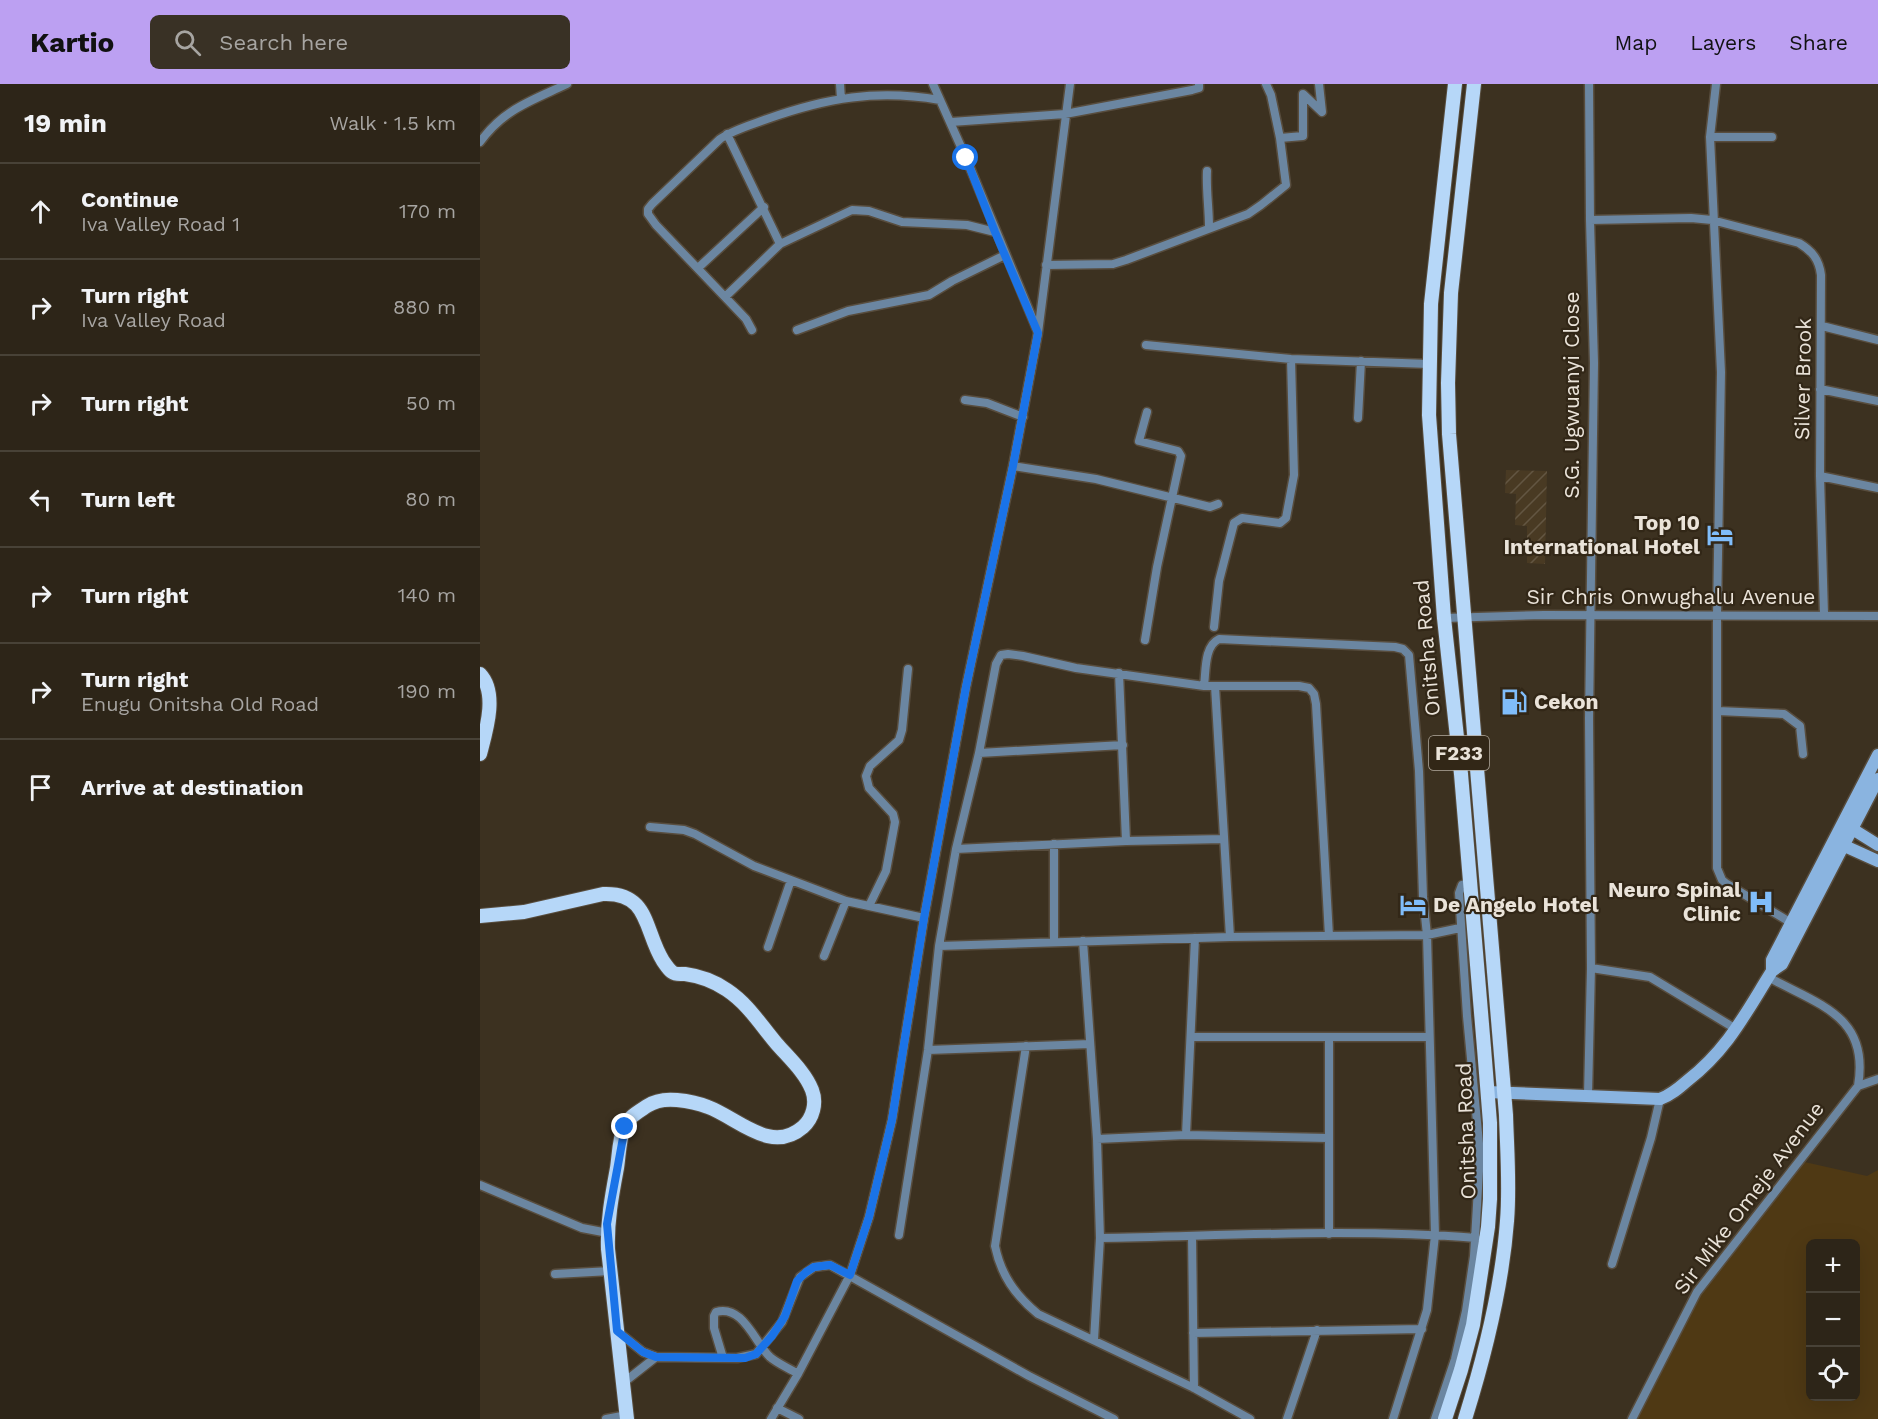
<!DOCTYPE html>
<html lang="en">
<head>
<meta charset="utf-8">
<style>
	:root { --surface:#2d2518; --page:#393125; --text:#f1f3f6; --muted:#a7a5a2; --line:#484237; --accent:#bca0f2 }
	body { margin:0; font-family:"Work Sans",sans-serif; background:var(--page); color:var(--text) }
	.controls { position:absolute; right:18px; bottom:18px; display:grid; overflow:hidden; border-radius:9px; box-shadow:0 6px 24px #0002 }
	.controls button { width:54px; height:54px; display:grid; place-items:center; padding:0; border:0; border-bottom:2px solid var(--line); background:var(--surface); color:var(--text); font:30px sans-serif }
	.stop { position:absolute; width:18px; height:18px; margin:-14px; border:4px solid #1a73e8; border-radius:50%; background:#fff }
	.stop.end { background:#1a73e8; border-color:#fff; box-shadow:0 2px 6px #0008 }
	.list { margin:0; padding:0; list-style:none }
	h2 { display:flex; justify-content:space-between; align-items:center; height:78px; margin:0; padding:0 24px; font-size:26px }
	h2 small { font-size:20px; font-weight:400; color:var(--muted) }
	.list li { display:grid; grid-template-columns:39px 1fr auto; gap:18px; align-items:center; box-sizing:border-box; height:96px; padding:0 24px; border-top:2px solid var(--line) }
	.list b { display:block; font-size:22px; white-space:nowrap }
	.list p { margin:0; font-size:20px; white-space:nowrap; color:var(--muted) }
	.list em { font-size:20px; font-style:normal; color:var(--muted) }
	.icon { flex:none; width:33px; height:33px; fill:none; stroke:currentColor; stroke-width:2; stroke-linecap:round; stroke-linejoin:round }
	.map { position:relative; flex:none; width:1398px; height:1335px; overflow:hidden }
	header { display:flex; align-items:center; gap:36px; box-sizing:border-box; height:84px; padding:0 30px; background:var(--accent); color:#111 }
	header strong { font-size:28px }
	nav { display:flex; gap:33px; margin-inline-start:auto; font-size:21px }
	.search { width:420px; height:54px; background:var(--page); display:flex; align-items:center; gap:15px; box-sizing:border-box; padding:0 21px; border-radius:9px; color:var(--muted); font-size:22px }
	main { display:flex }
	aside { flex:1; background:var(--surface) }
	.map>svg:first-child { display:block }
</style>
</head>
<body>
<header>
<strong>Kartio</strong>
<div class="search"><svg class="icon" aria-label="search" viewBox="0 0 24 24"><circle cx="10" cy="10" r="6"/><path d="M15 15l6 6"/></svg>Search here</div>
<nav><a>Map</a><a>Layers</a><a>Share</a></nav>
</header>
<main>
<aside>
<h2>19 min<small>Walk · 1.5 km</small></h2>
<ul class="list">
<li><svg class="icon" aria-label="ahead" viewBox="0 0 24 24"><path d="M12 20V5M6 11l6-6 6 6"/></svg><div><b>Continue</b><p>Iva Valley Road 1</p></div><em>170 m</em></li>
<li><svg class="icon" aria-label="right" viewBox="0 0 24 24"><path d="M7 20v-9h11M14 6l5 5-5 5"/></svg><div><b>Turn right</b><p>Iva Valley Road</p></div><em>880 m</em></li>
<li><svg class="icon" aria-label="right" viewBox="0 0 24 24"><path d="M7 20v-9h11M14 6l5 5-5 5"/></svg><div><b>Turn right</b></div><em>50 m</em></li>
<li><svg class="icon" aria-label="left" viewBox="0 0 24 24"><path d="M17 20v-9H6M10 6l-5 5 5 5"/></svg><div><b>Turn left</b></div><em>80 m</em></li>
<li><svg class="icon" aria-label="right" viewBox="0 0 24 24"><path d="M7 20v-9h11M14 6l5 5-5 5"/></svg><div><b>Turn right</b></div><em>140 m</em></li>
<li><svg class="icon" aria-label="right" viewBox="0 0 24 24"><path d="M7 20v-9h11M14 6l5 5-5 5"/></svg><div><b>Turn right</b><p>Enugu Onitsha Old Road</p></div><em>190 m</em></li>
<li><svg class="icon" aria-label="arrive" viewBox="0 0 24 24"><path d="M6 21V4h12l-3 4 3 4H6"/></svg><div><b>Arrive at destination</b></div></li>
</ul>
</aside>
<div class="map">
<svg width="1398" height="1335" viewBox="0 0 1398 1335">
	<defs>
		<pattern id="industrial-furrows" width="10" height="10" patternUnits="userSpaceOnUse" patternTransform="scale(1.5)"><rect width="10" height="10" fill="#493a23"/><path d="M-1 1l2-2M0 10L10 0M9 11l2-2" fill="none" stroke="#635642"/></pattern>
	</defs>
	<rect width="100%" height="100%" fill="#3c3120"/>
	<path fill="url(#industrial-furrows)" d="M 1026,386 L 1067,387 L 1065,480 L 1047,479 L 1047,442 L 1035,441 L 1036,410 L 1025,409 Z"/>
	<path fill="#4f3914" fill-rule="evenodd" d="M 1320,1077 L 1387,1092 L 1398,1086 L 1398,1335 L 1154,1335 L 1210,1219 ZM 1330,1160 L 1376,1160 L 1376,1312 L 1330,1312 Z"/>
	<g fill="none" stroke-linecap="round" stroke-linejoin="round">
		<g stroke="#584d3e" stroke-width="11">
			<path id="minor" d="M 360,0 L 361,15
				M 453,0 L 486,74 L 558,248
				M 786,0 L 791,11 L 800,54
				M 1236,0 L 1230,53 L 1241,288 L 1237,531 L 1237,784 L 1242,796 L 1247,800 L 1313,840
				M 471,38 L 585,30 L 712,6 L 719,4 L 719,0
				M 247,50 L 300,160
				M 1230,53 L 1292,53
				M 0,58 C 24,25 51,17 87,0
				M 727,87 C 726,106 729,124 729,143
				M 1110,136 L 1211,134 L 1232,136 L 1319,159 C 1332,167 1339,175 1341,191 L 1340,392 L 1344,530
				M 566,181 L 633,180 L 646,176 L 768,130 L 781,121 L 806,101 L 800,54 L 823,52 L 823,10 L 842,28 L 839,0
				M 218,184 L 284,123
				M 245,213 L 300,160 L 372,126 L 389,127 L 422,138 L 487,141 L 515,148
				M 1342,242 L 1398,256
				M 272,246 L 266,235 L 245,213 L 176,141 L 168,130 L 168,125 L 172,120 L 240,55 C 253,46 271,41 287,35 C 346,14 397,5 460,16
				M 317,246 L 368,227 L 449,211 L 472,197 L 525,171
				M 666,261 L 811,275 L 949,280
				M 1340,305 L 1398,317
				M 485,316 L 507,319 L 543,333
				M 878,334 L 881,277
				M 533,382 L 616,395 L 730,423 L 738,420
				M 1340,392 L 1398,404
				M 964,534 L 1064,531 L 1398,532
				M 734,543 L 739,497 L 754,439 L 762,434 L 800,439 L 806,434 L 814,391 L 811,275
				M 665,556 L 677,483 L 701,372 L 698,367 L 659,357 L 667,328
				M 639,589 L 646,757
				M 724,602 C 726,587 724,562 739,555 L 915,563 L 923,565 L 929,571 L 939,687 L 943,813 L 947,851 L 955,1151 L 947,1226 L 913,1335
				M 735,602 L 750,853
				M 1238,627 L 1304,630 L 1320,642 L 1323,670
				M 499,669 L 643,661
				M 170,743 L 204,746 L 215,750 L 274,782 L 366,817 L 444,834
				M 574,760 L 574,858
				M 476,765 L 646,757 L 744,755
				M 389,822 L 406,787 L 415,738 L 413,730 L 389,704 L 386,692 L 390,682 L 419,656 L 422,646 L 428,585
				M 603,857 L 617,1055 L 620,1154 L 614,1256
				M 459,862 L 750,853 L 947,851 L 980,844
				M 288,863 L 311,796
				M 344,872 L 366,817
				M 1111,884 L 1170,893 L 1256,945
				M 1288,893 C 1339,921 1390,932 1378,1002
				M 711,953 L 949,953
				M 849,953 L 849,1150
				M 546,962 L 515,1162 C 521,1191 535,1211 558,1230 L 714,1304 L 770,1335
				M 448,966 L 610,960
				M 1108,1011 L 1111,884 L 1109,635 L 1114,279 L 1110,136 L 1109,0
				M 706,1051 L 715,854
				M 617,1055 L 706,1051 L 848,1054
				M 0,1101 L 102,1144 L 128,1149
				M 419,1151 L 448,966 L 459,862 L 476,765 L 499,669 L 516,580 L 521,571 L 528,570 L 543,572 L 596,584 L 724,602 L 819,602 L 829,604 L 834,610 L 836,620 L 849,852
				M 712,1152 L 714,1304
				M 620,1154 C 745,1152 871,1144 996,1154
				M 1132,1180 L 1171,1054 L 1180,1015
				M 75,1190 L 131,1187
				M 137,1247 L 163,1268 L 176,1273 L 257,1274 L 276,1270 L 302,1238 L 320,1193 L 334,1183 L 350,1181 L 549,1292 L 634,1335
				M 713,1249 L 942,1245
				M 243,1274 L 234,1244 L 234,1232 L 236,1228 C 263,1220 275,1259 290,1273 C 298,1280 309,1284 318,1290
				M 143,1299 L 176,1273
				M 297,1324 L 319,1335
				M 126,1335 L 147,1331
				M 291,1335 L 318,1290 L 370,1191 L 389,1133 L 412,1036 L 444,834 L 486,603 L 533,382 L 558,249 L 590,0
				M 807,1335 L 837,1246
				M 955,1335 L 975,1275 L 986,1227 L 994,1172 L 1000,1070 L 987,932 L 979,809 L 982,801 L 990,799
				M 1152,1335 L 1217,1208 L 1378,1002 L 1398,995"/>
		</g>
		<g stroke="#584d3e" stroke-width="15">
			<path id="secondary" d="M 1366,741 L 1398,761
				M 1358,759 L 1398,777
				M 1292,887 L 1292,876 L 1398,671
				M 1007,1008 L 1180,1015 C 1191,1011 1199,1004 1207,997 C 1248,965 1265,930 1292,887 L 1302,880 L 1398,695"/>
		</g>
		<g stroke="#584d3e" stroke-width="16">
			<path id="primary" d="M 0,590 C 18,609 6,647 0,670
				M 0,832 L 44,828 L 123,810 C 170,808 164,847 183,877 C 186,881 188,885 192,888 C 196,891 200,890 205,890 C 220,892 234,897 247,906 C 268,920 280,940 296,959 C 308,973 325,988 332,1006 C 337,1019 333,1034 323,1043 C 291,1071 258,1034 228,1023 C 218,1019 208,1017 197,1016 C 187,1015 176,1016 167,1022 C 158,1028 148,1033 144,1044 C 139,1056 139,1071 137,1084 C 132,1111 127,1137 128,1165 L 147,1335
				M 965,1335 L 981,1286 L 993,1241 L 1008,1143 L 1010,1115 L 1010,1039 L 1004,964 L 981,690 L 964,534 L 949,331 L 951,220 L 975,0
				M 985,1335 C 1005,1271 1022,1204 1027,1137 C 1030,1102 1027,1066 1026,1031 L 969,350 L 968,299 L 971,209 L 994,0"/>
		</g>
		<use href="#minor" stroke="#6b86a1" stroke-width="8"/>
		<use href="#secondary" stroke="#8ab4e0" stroke-width="12"/>
		<use href="#primary" stroke="#b6d7f8" stroke-width="14"/>
	</g>
	<g fill="none" stroke-linecap="round" stroke-linejoin="round">
		<path stroke="#1a73e8" stroke-width="8" d="M 145,1043 L 127,1140 L 137,1247 L 163,1268 L 176,1273 L 265,1274 L 276,1270 L 292,1252 L 305,1232 L 317,1197 L 326,1188 L 334,1183 L 350,1181 L 370,1191 L 389,1133 L 412,1036 L 444,834 L 486,603 L 533,382 L 558,249 L 515,148 L 486,74"/>
	</g>
	<defs>
		<g id="hotel-bare" transform="scale(2.07)"><path d="M-6-4.5h1.5V1H6V5H4.5V3h-9V5H-6ZM-4 0a1.8 1.8 0 1 1 3.6 0ZM.5 0V-2.5h3Q6-2.5 6 0Z" fill="#80bdfa" stroke="#322717" stroke-width="2.5" paint-order="stroke"/></g>
		<g id="fuel-bare" transform="scale(2.07)"><path d="M-5.5-6h7V0h2V4h1.3V-2.5L3-4.5l.8-.8L6-3V5H2.5V1h-1V6h-7ZM-4.2-4.7v3.2H.2V-4.7Z" fill="#80bdfa" stroke="#322717" stroke-width="2.5" paint-order="stroke"/></g>
		<g id="hospital-bare" transform="scale(2.07)"><path d="M-5-5h3v3.5h4V-5h3V5h-3V1.5h-4V5h-3Z" fill="#80bdfa" stroke="#322717" stroke-width="2.5" paint-order="stroke"/></g>
	</defs>
	<g fill-rule="evenodd">
		<use href="#hotel-bare" x="1240" y="451"/>
		<use href="#fuel-bare" x="1034" y="618"/>
		<use href="#hospital-bare" x="1281" y="818"/>
		<use href="#hotel-bare" x="933" y="821"/>
	</g>
	<g text-anchor="middle" stroke-width="4.5" stroke-linejoin="round" paint-order="stroke">
		<rect fill="#322717" stroke="#b3ab9f" stroke-width="1.5" x="949" y="652" width="60" height="34" rx="4.5"/>
		<g font-size="20" font-weight="bold" fill="#eae3d9">
			<text x="979" y="676">F233</text>
		</g>
		<g font-size="21" fill="#eae3d9" stroke="#322717">
			<text transform="translate(1323 295) rotate(-89)" y="7">Silver Brook</text>
			<text transform="translate(1092 311) rotate(-90)" y="7">S.G. Ugwuanyi Close</text>
			<text x="1191" y="520">Sir Chris Onwughalu Avenue</text>
			<text transform="translate(947 564) rotate(-95)" y="7">Onitsha Road</text>
			<text transform="translate(986 1047) rotate(-92)" y="7">Onitsha Road</text>
			<text transform="translate(1269 1114) rotate(-53)" y="7">Sir Mike Omeje Avenue</text>
		</g>
		<g font-size="21" font-weight="bold" fill="#eae3d9" stroke="#322717" text-anchor="end">
			<text x="1220" y="446">Top 10<tspan x="1220" dy="24">International Hotel</tspan></text>
			<text x="1054" y="625" text-anchor="start">Cekon</text>
			<text x="1261" y="813">Neuro Spinal<tspan x="1261" dy="24">Clinic</tspan></text>
			<text x="953" y="828" text-anchor="start">De Angelo Hotel</text>
		</g>
	</g>
</svg>
<div class="controls">
<button>+</button>
<button>−</button>
<button><svg class="icon" aria-label="locate" viewBox="0 0 24 24"><circle cx="12" cy="12" r="6"/><path d="M12 2v4M12 18v4M2 12h4M18 12h4"/></svg></button>
</div>
<div class="stop" style="left:486px;top:74px"></div>
<div class="stop end" style="left:145px;top:1043px"></div>
</div>
</main>
</body>
</html>
